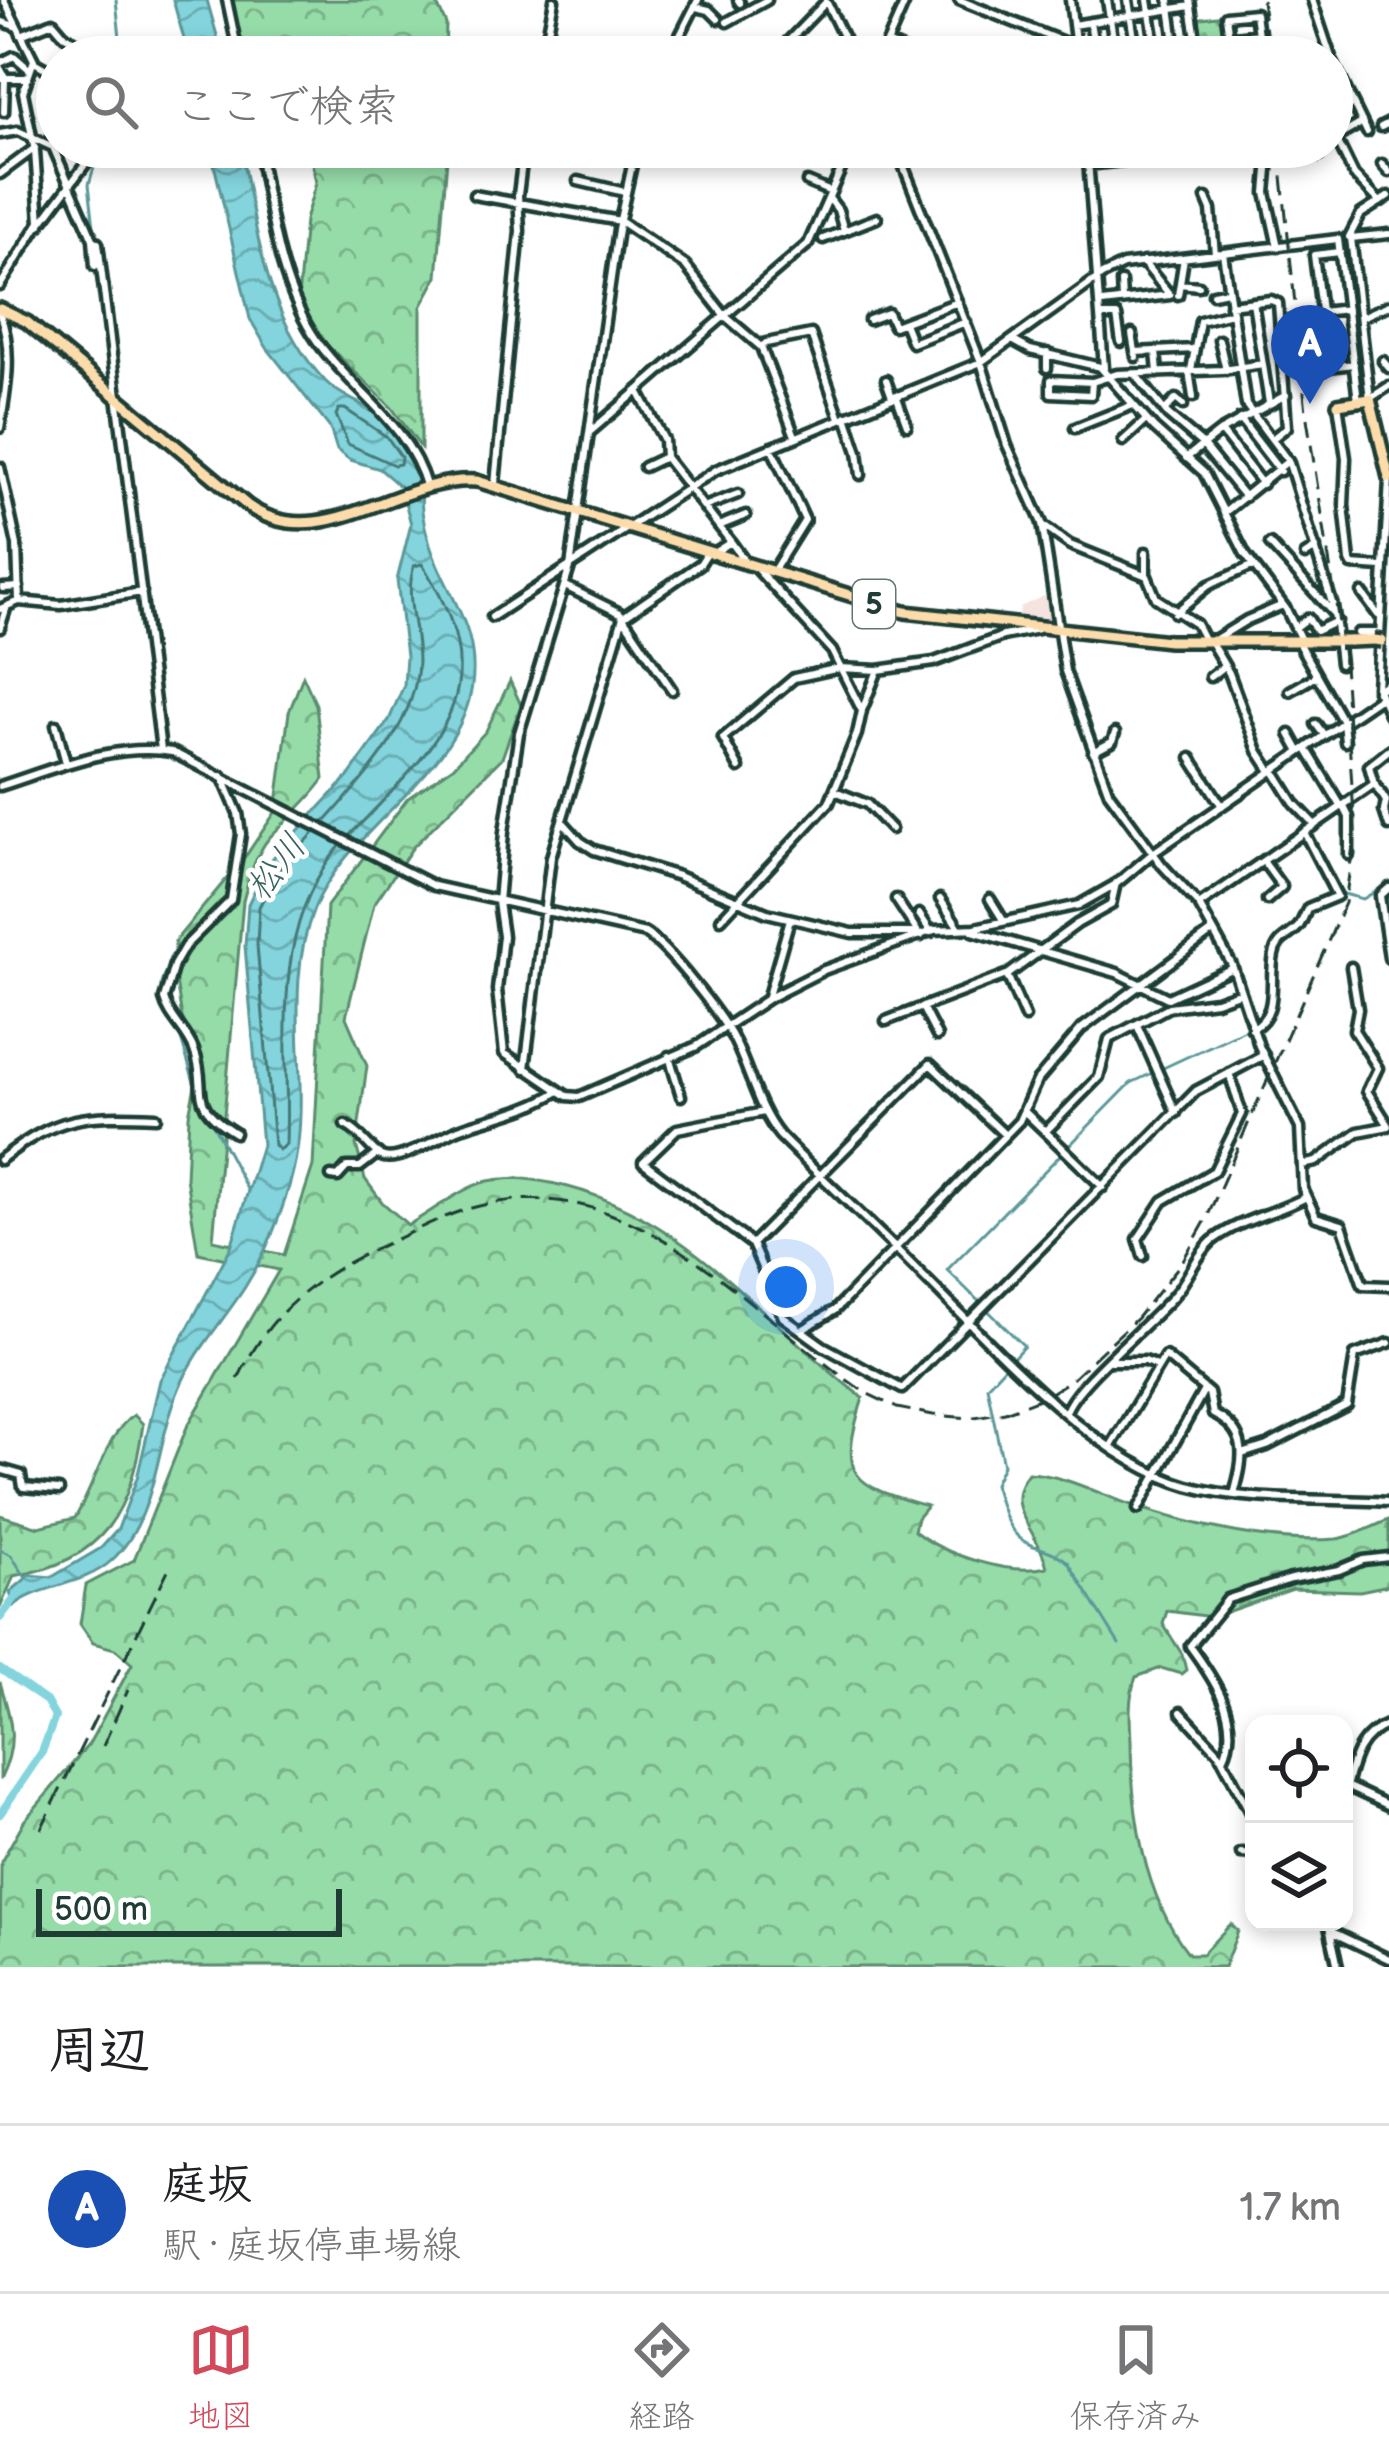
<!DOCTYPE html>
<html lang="ja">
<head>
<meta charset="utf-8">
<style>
	:root { --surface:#fff; --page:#f6f6f6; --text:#202124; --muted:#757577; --line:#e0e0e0; --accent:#d1495b }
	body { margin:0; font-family:"Balsamiq Sans","Klee One",sans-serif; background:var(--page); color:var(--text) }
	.controls { position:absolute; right:36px; bottom:36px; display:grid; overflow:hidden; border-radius:24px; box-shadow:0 6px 18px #0003 }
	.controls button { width:108px; height:108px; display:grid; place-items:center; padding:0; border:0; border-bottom:3px solid var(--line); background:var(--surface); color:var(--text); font:60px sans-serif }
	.scale { position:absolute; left:36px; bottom:30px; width:306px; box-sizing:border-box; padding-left:12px; border:6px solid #1f3d34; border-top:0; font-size:33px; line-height:42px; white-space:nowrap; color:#1f3d34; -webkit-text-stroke:9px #fff; paint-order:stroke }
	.you { position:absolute; left:786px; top:1287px; width:42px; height:42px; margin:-30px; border:9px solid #fff; border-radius:50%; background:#1a73e8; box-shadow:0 0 0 18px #1a73e833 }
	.badge { display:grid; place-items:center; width:78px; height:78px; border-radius:50%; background:var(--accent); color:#fff; font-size:39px; font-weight:700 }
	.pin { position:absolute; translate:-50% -99px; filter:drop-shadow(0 3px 6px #0008) }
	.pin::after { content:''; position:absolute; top:63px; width:42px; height:36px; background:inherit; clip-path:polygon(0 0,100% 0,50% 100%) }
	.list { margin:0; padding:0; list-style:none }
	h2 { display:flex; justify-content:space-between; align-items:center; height:156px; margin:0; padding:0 48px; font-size:51px }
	h2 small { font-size:39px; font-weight:400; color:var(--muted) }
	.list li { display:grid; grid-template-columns:78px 1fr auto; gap:36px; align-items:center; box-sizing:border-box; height:168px; padding:0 48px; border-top:3px solid var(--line) }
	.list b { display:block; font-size:45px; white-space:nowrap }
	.list p { margin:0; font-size:39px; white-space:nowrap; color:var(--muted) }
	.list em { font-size:39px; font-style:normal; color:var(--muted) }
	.icon { flex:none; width:66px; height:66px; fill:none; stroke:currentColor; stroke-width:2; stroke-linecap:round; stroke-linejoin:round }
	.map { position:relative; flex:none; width:1389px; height:1967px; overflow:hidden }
	.search { position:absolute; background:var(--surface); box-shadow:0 6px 18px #0003; left:36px; right:36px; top:36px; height:132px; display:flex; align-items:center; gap:30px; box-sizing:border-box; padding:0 42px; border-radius:66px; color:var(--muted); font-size:45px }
	.sheet { height:324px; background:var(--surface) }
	nav { display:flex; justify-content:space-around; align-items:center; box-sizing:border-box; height:168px; border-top:3px solid var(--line); background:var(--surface); font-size:33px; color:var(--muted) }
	nav a { display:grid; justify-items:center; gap:6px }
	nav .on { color:var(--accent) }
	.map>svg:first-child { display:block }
</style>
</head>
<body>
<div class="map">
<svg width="1389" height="1967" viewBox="0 0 1389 1967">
	<defs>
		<pattern id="forest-crowns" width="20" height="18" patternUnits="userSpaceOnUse" patternTransform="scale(3)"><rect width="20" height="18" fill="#96dca9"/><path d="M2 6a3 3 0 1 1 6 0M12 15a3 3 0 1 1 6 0" fill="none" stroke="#7ab48a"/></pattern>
		<pattern id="park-dots" width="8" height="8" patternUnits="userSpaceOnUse" patternTransform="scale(3)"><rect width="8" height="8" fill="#96dca9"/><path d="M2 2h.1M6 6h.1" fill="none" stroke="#7ab48a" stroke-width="1.8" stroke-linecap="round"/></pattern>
		<pattern id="water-waves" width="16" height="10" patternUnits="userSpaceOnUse" patternTransform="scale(3)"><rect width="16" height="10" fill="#83d4dc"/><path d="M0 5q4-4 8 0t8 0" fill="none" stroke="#6badb3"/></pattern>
	</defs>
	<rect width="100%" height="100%" fill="#fff"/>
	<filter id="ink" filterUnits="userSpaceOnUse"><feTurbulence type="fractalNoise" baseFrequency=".00833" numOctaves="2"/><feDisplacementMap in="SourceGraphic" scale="24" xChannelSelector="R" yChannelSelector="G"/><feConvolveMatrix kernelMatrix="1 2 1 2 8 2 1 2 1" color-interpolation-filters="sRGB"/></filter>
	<g filter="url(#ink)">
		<path fill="#f4e3df" d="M 1049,594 L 1054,619 L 1019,620 L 1020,607 Z"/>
		<path fill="url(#forest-crowns)" stroke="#5a8c6e" stroke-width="3" d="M 231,0 L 435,0 L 446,24 L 445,57 L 240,57 Z
			M 309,147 L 448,147 L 437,277 L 421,307 L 421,448 L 392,408 L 321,339 L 298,299 L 305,220 L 316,183 Z
			M 303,676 L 316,705 L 324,779 C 308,802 289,817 270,837 C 255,854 249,879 243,901 L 213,1240 L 284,1255 L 313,1166 L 327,906 L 408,798 L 453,767 L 486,731 L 510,681 L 521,705 L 502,758 L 413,847 L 374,904 L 346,1017 L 367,1066 L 356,1145 L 365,1179 L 382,1202 L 408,1225 C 432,1212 462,1187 488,1181 C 509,1176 530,1179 551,1183 C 683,1209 762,1322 863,1398 C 838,1477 850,1485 927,1506 L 917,1518 L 914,1531 C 945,1555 1008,1576 1047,1567 C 1038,1527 1000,1508 1028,1473 C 1066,1475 1098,1494 1134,1506 C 1196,1526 1271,1544 1336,1539 C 1354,1537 1373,1526 1389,1520 L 1389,1585 L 1360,1591 L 1293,1589 L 1212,1617 L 1167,1611 L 1163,1624 L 1182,1654 L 1186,1670 L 1181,1674 L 1161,1668 L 1136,1677 C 1128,1698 1130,1719 1131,1741 C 1132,1814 1143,1895 1189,1954 L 1202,1954 L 1231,1924 L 1238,1931 L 1224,1967 L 0,1967 L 1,1862 L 24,1821 L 89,1744 L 132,1664 L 115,1649 L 93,1643 L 80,1624 L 86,1585 L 134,1560 L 187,1427 L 279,1270 L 198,1253 L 186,1178 L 189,1115 L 200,1061 L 182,1017 L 174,970 L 175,941 L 247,854 L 276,811 L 289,712 Z
			M 134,1415 L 143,1424 C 131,1511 105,1561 14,1576 L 0,1608 L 0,1515 L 39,1527 L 75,1518 C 94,1488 108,1430 134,1415 Z
			M 0,1682 C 11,1721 19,1741 0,1780 Z"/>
		<path fill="url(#park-dots)" stroke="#5a8c6e" stroke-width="3" d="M 1225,15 L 1228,37 L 1198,40 L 1194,19 Z"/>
		<path fill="url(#water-waves)" stroke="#5b9899" stroke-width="3" d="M 173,0 L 207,0 L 223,57 L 189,57 Z
			M 210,147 L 240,147 C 257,229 265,319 326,382 C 346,402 384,409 399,434 C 406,446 416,461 420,474 C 424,485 420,499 422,510 C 423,522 427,534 430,545 C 440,578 461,605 469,637 C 500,758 352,813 314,909 C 284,983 307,1066 298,1143 C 293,1188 269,1249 245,1287 C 222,1323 192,1354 177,1394 C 155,1448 157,1519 111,1561 C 84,1586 38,1585 14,1606 L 10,1592 L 30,1575 L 52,1577 L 101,1548 L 118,1529 L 137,1478 L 160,1380 L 231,1247 L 262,1145 L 245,946 L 248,904 L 268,863 L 348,777 L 389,720 L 404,685 L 406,656 L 397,580 L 411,524 L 401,487 L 380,469 L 350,460 L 337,450 L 330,428 L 267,348 L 250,319 Z"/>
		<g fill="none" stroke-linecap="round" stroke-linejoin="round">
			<path stroke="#477977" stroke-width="3" d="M 345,409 L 387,437 L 401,457 L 400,464 L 394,465 L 348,444 L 336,415 L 339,409 Z
				M 324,823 C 363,779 417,724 418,661 C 418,629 404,598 414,566 L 422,564 C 504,693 438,743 349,836
				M 315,832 L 278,870 L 259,907 L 257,945 L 274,1145 L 279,1150 L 286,1144 C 290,1042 268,928 341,845"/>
			<path stroke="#5b9899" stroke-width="3" d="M 116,0 L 122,57
				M 95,236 L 89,184 L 100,147
				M 159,751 L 193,766
				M 212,776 L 226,791
				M 1340,893 L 1363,899 L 1389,883
				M 200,1102 L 179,1032 L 161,1001 L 161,984 L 170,958 L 184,939 L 227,898 L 232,875
				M 208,1115 L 248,1191
				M 0,1550 L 11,1555 L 26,1578
				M 1119,1644 L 1068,1562 C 1056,1552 1046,1550 1031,1545 C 1007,1536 1001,1506 994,1484 L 1003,1465 L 987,1386 L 1024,1346 L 947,1270 L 1131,1083 L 1251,1027"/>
			<path stroke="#83d4dc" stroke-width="8" d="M 0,1618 L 18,1594
				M 0,1669 L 46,1701 L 55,1717 L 42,1752 L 0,1814"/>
			<g stroke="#1f3d34" stroke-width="15">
				<path id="minor" d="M 227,0 L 239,57
					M 738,0 L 740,3
					M 959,0 L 1076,47
					M 1070,0 L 1077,57
					M 1107,0 L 1116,57
					M 1128,0 L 1137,57
					M 1148,0 L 1157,57
					M 1169,0 L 1177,57
					M 1190,0 L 1199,57
					M 1312,0 L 1331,57
					M 827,3 L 853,57
					M 696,7 L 709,10 L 718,19
					M 0,21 L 17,27
					M 727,22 L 767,0
					M 1090,22 L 1096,57
					M 1073,25 L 1191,6
					M 21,35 L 53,22 L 65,36 L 85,47
					M 1229,38 L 1226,16 L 1255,13 L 1261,57
					M 1197,42 L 1258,34
					M 887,43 L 919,57
					M 543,57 L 554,0
					M 669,57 L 698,0
					M 773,57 L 826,2
					M 881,57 L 906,0
					M 1332,60 L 1367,132
					M 34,62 L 57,75
					M 0,63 L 14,56 L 30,70
					M 0,68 L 5,77 L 4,112
					M 0,78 L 26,78
					M 1381,127 L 1389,123
					M 1332,130 L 1354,175 L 1380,202
					M 0,134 L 18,131 L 53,147
					M 1332,140 L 1360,124
					M 53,147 L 93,239 L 95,266
					M 258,147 C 271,213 278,284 317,341 C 355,394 408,422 427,488
					M 636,147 L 618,229 L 570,567 L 519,733 L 504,832 L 498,902 L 503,936 L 497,990 L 504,1053 L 567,1096 L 579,1097 L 697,1046 L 769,998 L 824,970 L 934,930 L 975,928 L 1079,905 L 1116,884 L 1153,853 L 1379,698
					M 805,147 L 844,162
					M 896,147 L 981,362 L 1007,445 L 1042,523 L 1065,671 L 1109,793 L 1162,865 L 1199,905 L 1232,965 L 1259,1046 L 1300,1128 L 1303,1189 L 1316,1217 L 1342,1225 L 1363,1285 L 1389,1286
					M 1087,147 L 1104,368
					M 1270,147 L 1266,193 L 1278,247
					M 1298,147 L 1299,159 L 1319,156 L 1320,147
					M 1382,164 L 1389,172
					M 1088,165 L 1131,160
					M 0,174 L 35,148
					M 578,181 L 625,192
					M 807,182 L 831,192
					M 474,195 L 620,221 L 685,265 L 725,316 L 761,347
					M 829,198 L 838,210 L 844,231
					M 1206,198 L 1211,210 L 1215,254
					M 39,226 L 93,154 L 94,147
					M 1349,237 L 1361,214 L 1389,196
					M 1351,238 L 1370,399
					M 1351,238 L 1389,234
					M 93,239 L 98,243 L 161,750
					M 823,239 L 877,218
					M 1340,252 L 1314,255 L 1328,367 L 1354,364
					M 1223,253 L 1246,405 L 1288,461 L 1224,513
					M 1143,262 L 1170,295
					M 1121,282 L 1122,300
					M 1180,284 L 1199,286
					M 0,286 L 40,222 L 35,151 L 23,92 L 34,60 L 4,0
					M 1213,294 L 1228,291
					M 1178,295 L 1184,258
					M 1253,302 L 1269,403
					M 1102,303 L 1170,295
					M 1230,305 L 1271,300 L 1278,303 L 1287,427 L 1272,439
					M 1321,312 L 1347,309
					M 0,315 C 14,350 6,392 0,428
					M 1100,316 L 1117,316 L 1121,342
					M 1362,317 L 1389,305
					M 869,320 L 888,313 L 894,326 L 958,302
					M 904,323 L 912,343 L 966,322
					M 1132,334 L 1136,357
					M 1012,340 L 1030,350 L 1100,367 L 1154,428 L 1204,473 L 1245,554 L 1286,609 L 1300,638
					M 1219,340 L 1226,370
					M 1156,351 L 1158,373
					M 1135,352 L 1194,349
					M 1047,353 L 1047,368
					M 1383,361 L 1389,368
					M 1191,370 L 1200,321 L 1231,313
					M 1189,371 L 1193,397
					M 1136,375 L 1168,415 L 1201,443 L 1245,497
					M 886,380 L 892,397
					M 1092,382 L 1091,395 L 1051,393 L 1051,380 L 1092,382 L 1117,374 L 1222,370 L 1263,364
					M 638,391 L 664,440 L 665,457
					M 896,395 L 907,425
					M 1372,397 L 1389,386
					M 1338,404 L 1346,458 L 1344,505 L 1350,561 L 1352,565 L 1382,567
					M 1165,410 L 1176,399 L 1183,405
					M 846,416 L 858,452 L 861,475
					M 1240,419 L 1280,471
					M 1075,428 L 1133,405
					M 591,431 L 808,244 L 851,147
					M 1221,431 L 1262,484
					M 795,436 L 761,347 L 766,343 L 811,334 L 840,418
					M 1123,441 L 1146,420
					M 771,447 L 805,520 L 774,570
					M 1186,458 L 1221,431 L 1286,395
					M 1289,463 L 1333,606 L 1338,638
					M 0,467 L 17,545 L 19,601
					M 644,467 L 665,457 L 731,542 L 715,552
					M 1389,480 L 1377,688 L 1389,714
					M 495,484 L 520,231 L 518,195 L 524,147
					M 704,507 L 738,494
					M 1042,525 L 1070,545 L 1147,576 L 1156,598 L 1196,624 L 1205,641
					M 719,526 L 746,515
					M 731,542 L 746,563
					M 1270,544 L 1333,613
					M 1305,555 L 1316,548
					M 1146,575 L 1146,552
					M 565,586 L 620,613 L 672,690
					M 3,588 L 19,587
					M 1362,593 L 1378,615
					M 0,609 L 19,601 L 61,605 L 142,592
					M 1175,613 L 1209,585 L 1252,566
					M 492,617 L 716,470 L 981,362 L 1102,275 L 1123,265 L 1338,239 L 1358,401
					M 1296,627 L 1308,618 L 1316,631 L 1337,621
					M 0,628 L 7,606
					M 1358,633 L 1378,633
					M 1216,639 L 1247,620 L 1283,605
					M 1210,641 L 1229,673 L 1258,751 L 1271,771
					M 1300,646 L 1343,722 L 1345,742
					M 1338,646 L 1340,664
					M 1210,677 L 1224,666
					M 1290,691 L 1316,676
					M 1377,691 L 1389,682
					M 863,708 L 878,670
					M 1316,724 L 1324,735
					M 56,725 L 66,763
					M 1290,734 L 1300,752
					M 1306,748 L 1341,806
					M 1093,752 L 1112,742 L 1115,733
					M 1191,758 L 1222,806
					M 739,768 L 723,738 L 794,678 L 840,668 L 878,670 L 934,662 L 1003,636 L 1038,629
					M 1274,771 L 1294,803 L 1315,825
					M 222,776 L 238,813 L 241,834 L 231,900 L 185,946 L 174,965 L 164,999 C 169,1018 187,1031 194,1050 C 210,1091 184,1102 235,1133
					M 1375,784 L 1386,801 L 1384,811 L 1389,826
					M 0,786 C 53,769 115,742 172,752 L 434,886 L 645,933 C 668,947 723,1017 735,1042 C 751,1074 757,1108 780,1136 C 827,1183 877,1229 924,1277 C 994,1346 1092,1459 1188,1486 C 1254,1504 1322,1497 1389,1502
					M 835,791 L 867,804 L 891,829
					M 1343,805 L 1349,817 L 1349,855
					M 562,821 L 580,841 L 594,850 L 678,876 L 767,913 L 852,933 L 914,933 L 921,936
					M 1263,861 L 1282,887 L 1267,900
					M 1389,888 L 1380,896 L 1389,958
					M 896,899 L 917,931
					M 940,899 L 959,928
					M 990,899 L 1003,920
					M 1199,905 L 1374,784 L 1369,766 L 1389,750
					M 919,914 L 931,932
					M 721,919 L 829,803 L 857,734 L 862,711 L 832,651 L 756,568
					M 973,931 L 1117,973 L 1168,998 L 1233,968
					M 1007,975 L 1025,1017
					M 768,996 L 790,919
					M 922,1007 L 937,1036
					M 886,1021 L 1009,974 L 1077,924 L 1111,905 L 1116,883
					M 1137,1025 L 1176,1113
					M 1252,1029 C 1281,1012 1268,983 1274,955 C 1277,938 1290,937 1299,926 C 1303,920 1305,913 1308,908 L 1337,896 L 1304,832
					M 669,1056 L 681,1096
					M 525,1069 L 551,857 L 623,617 L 700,564 L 707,553
					M 764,1112 L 677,1129 L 643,1162 L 752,1244 L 783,1317 L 823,1346 L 902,1389 L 1196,1091 L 1264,1055
					M 1025,1112 L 1103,1187
					M 345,1125 C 363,1134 370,1150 381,1156 C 399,1165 443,1134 461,1128 C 495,1116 528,1111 559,1091
					M 1046,1131 L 1099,1077 L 1109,1039 L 1169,1007 L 1216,1001 L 1241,992
					M 0,1160 C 58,1115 85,1114 156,1117
					M 1302,1165 L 1316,1162 L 1358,1132 L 1389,1126 L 1367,1091 L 1378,1068 L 1354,1030 L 1358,1009 L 1351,967
					M 331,1176 L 338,1177 L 347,1167 L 360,1167 L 378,1153
					M 752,1244 L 930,1064 L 1004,1134
					M 1143,1256 L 1138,1239 L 1163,1201 L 1214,1171 L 1242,1114 L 1229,1073
					M 802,1330 L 835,1310 L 1019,1121 L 1037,1081 L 1081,1029 L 1213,931
					M 1111,1361 L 1145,1361 L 1157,1366
					M 1066,1412 C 1074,1385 1152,1322 1174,1295 C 1189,1279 1196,1255 1212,1241 C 1240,1219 1275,1214 1306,1197
					M 1111,1446 L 1165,1356 L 1209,1393 L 1213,1414 C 1251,1432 1243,1460 1234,1495
					M 1242,1454 L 1267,1446 L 1347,1405 L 1355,1355 L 1389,1343
					M 0,1469 L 21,1475 L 23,1487 L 59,1490
					M 1138,1509 L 1204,1390
					M 1181,1712 L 1219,1753 L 1254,1820
					M 1223,1759 C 1243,1719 1212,1676 1190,1646 L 1228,1599 L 1291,1579 L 1339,1570 L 1363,1560 L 1389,1557
					M 1346,1786 L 1389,1806
					M 1344,1795 C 1352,1764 1356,1736 1389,1724
					M 1241,1853 L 1254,1854
					M 1328,1922 L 1338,1967
					M 1332,1932 L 1389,1959"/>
			</g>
			<g stroke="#1f3d34" stroke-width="18">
				<path id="major" d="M 0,309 L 27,322 L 248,506 C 321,557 400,475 477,481 L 905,612 L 1169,641 L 1339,641
					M 1338,404 L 1370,399 L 1389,478
					M 1349,641 L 1374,640"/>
			</g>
			<use href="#minor" stroke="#fff" stroke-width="6"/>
			<use href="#major" stroke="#fddcac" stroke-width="9"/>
			<path stroke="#1f3d34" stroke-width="3" stroke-dasharray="18 9" stroke-linecap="butt" d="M 1262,0 L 1269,57
				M 238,1379 C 271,1308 321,1273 390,1242 C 424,1226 457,1209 493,1203 C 646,1175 752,1318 866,1393 L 897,1408 L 933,1415 L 969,1418 L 1005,1412 L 1044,1397 L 1071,1380 L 1137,1318 L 1182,1262 L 1206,1220 L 1345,903 L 1355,831 L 1343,649 L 1306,412 L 1279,147
				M 103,1746 L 128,1690
				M 41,1829 L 170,1566"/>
			<g stroke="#1f3d34" stroke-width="18" stroke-linecap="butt">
				<path id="major-bridge" d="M 1374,640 L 1382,641
					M 1339,641 L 1349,641"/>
			</g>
			<use href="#major-bridge" stroke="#fddcac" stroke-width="9"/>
		</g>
	</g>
	<g text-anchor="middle" stroke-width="9" stroke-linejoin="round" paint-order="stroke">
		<rect fill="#fff" stroke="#627771" stroke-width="3" x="853" y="580" width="42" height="48" rx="9"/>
		<g font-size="30" font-weight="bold" fill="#1f3d34">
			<text x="874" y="614">5</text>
		</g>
		<g font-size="36" font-style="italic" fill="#38635e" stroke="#fff">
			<text transform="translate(275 866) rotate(-52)" y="13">松川</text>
		</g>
	</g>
</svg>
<div class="controls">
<button><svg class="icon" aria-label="locate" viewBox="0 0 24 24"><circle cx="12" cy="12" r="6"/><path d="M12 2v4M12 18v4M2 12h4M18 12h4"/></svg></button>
<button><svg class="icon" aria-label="layers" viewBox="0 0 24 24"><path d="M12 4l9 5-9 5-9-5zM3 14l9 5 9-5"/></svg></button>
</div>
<div class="scale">500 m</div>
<div class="you"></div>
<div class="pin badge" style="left:1310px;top:404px;background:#1a4fb4">A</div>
<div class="search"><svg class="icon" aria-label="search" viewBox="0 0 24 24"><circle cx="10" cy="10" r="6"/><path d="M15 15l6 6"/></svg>ここで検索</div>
</div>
<section class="sheet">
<h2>周辺<small></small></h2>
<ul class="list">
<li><span class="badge" style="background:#1a4fb4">A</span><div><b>庭坂</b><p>駅 · 庭坂停車場線</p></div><em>1.7 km</em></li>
</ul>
</section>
<nav>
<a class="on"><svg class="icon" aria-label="map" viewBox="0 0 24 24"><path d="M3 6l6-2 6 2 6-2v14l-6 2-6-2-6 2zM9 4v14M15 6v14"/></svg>地図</a>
<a><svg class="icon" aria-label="directions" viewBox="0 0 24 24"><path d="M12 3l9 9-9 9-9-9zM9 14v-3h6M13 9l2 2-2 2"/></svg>経路</a>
<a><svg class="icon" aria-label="saved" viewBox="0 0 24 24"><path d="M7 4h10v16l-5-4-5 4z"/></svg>保存済み</a>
</nav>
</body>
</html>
